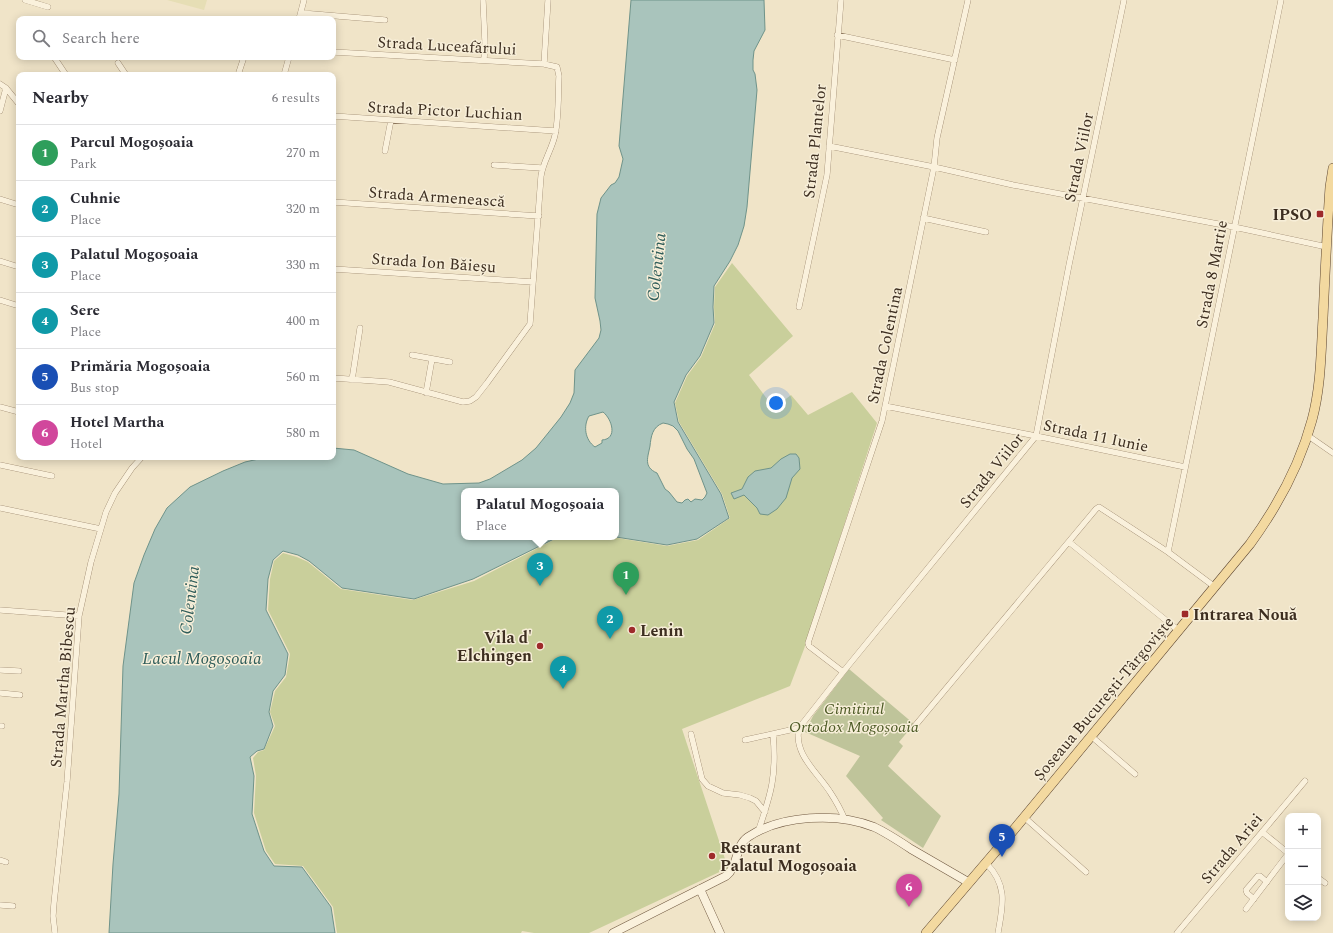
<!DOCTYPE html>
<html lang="en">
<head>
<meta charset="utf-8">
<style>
	:root { --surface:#fff; --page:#f7f7f7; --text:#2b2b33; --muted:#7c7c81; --line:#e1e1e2; --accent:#9e2a2b }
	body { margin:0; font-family:Spectral,serif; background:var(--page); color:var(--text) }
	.controls { position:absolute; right:12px; bottom:12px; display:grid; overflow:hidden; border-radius:8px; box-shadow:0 2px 10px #0003 }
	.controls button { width:36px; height:36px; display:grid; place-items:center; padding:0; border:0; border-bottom:1px solid var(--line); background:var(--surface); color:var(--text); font:20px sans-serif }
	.you { position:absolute; left:776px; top:403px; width:14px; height:14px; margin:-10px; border:3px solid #fff; border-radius:50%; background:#1a73e8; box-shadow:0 0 0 6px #1a73e833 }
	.badge { display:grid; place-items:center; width:26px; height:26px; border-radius:50%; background:var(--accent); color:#fff; font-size:13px; font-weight:700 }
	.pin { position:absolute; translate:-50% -33px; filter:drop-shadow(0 1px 2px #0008) }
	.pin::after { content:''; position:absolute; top:21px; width:14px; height:12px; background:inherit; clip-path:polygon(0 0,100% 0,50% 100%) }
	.popup { position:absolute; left:461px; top:488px; width:158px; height:52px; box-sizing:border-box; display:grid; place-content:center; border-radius:8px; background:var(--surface); filter:drop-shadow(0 1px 3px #0005); font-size:13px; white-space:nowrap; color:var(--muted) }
	.popup b { font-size:15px; color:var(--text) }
	.popup::after { content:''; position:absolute; left:50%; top:100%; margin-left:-8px; border:8px solid transparent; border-top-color:var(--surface) }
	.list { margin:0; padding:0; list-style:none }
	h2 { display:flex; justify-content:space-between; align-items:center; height:52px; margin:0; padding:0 16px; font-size:17px }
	h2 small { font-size:13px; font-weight:400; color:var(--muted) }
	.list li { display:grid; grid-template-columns:26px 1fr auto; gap:12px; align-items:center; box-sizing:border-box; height:56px; padding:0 16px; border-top:1px solid var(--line) }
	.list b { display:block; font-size:15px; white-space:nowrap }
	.list p { margin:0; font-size:13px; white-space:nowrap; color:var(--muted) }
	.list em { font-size:13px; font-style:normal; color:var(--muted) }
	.icon { flex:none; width:22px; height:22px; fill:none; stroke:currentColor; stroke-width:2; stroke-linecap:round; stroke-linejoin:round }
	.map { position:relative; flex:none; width:1333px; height:933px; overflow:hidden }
	.search { position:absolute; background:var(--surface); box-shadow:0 2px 10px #0003; left:16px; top:16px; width:320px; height:44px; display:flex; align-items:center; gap:10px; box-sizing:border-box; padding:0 14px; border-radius:8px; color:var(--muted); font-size:15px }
	.panel { position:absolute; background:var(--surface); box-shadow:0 2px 10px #0003; left:16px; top:72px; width:320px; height:388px; border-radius:8px }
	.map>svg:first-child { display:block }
</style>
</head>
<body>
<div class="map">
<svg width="1333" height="933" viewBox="0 0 1333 933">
	<rect width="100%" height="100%" fill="#f0e4c8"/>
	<path fill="#e6deb5" d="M 167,0 L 207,0 L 204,10 Z"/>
	<path fill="#c9cf9b" d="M 732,263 L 793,336 L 749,375 L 774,408 L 791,395 L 808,415 L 852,392 L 877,423 L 804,649 L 790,686 L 682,729 L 728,868 L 589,933 L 534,933 L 522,931 L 521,933 L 337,933 L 333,907 L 303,866 L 275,864 L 266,851 L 254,813 L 256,776 L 253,758 L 258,752 L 264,750 L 275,726 L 270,712 L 275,691 L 286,677 L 290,654 L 268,610 L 270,579 L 274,561 L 283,553 L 297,557 L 308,562 L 341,589 L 413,600 L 474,581 L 559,537 L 611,537 L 667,546 L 698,540 L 730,518 L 722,494 L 679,422 L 675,403 L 687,376 L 701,357 L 715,324 L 714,307 L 715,287 Z"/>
	<path fill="#bfc49a" d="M 849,669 L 914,724 L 899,742 L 903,746 L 888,766 L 941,816 L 923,848 L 881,820 L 883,818 L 846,776 L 860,756 L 805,732 L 813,716 Z"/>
	<path fill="#a9c4bc" stroke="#6f938a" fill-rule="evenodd" d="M 631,0 L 764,0 L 765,30 L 754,51 L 753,60 L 753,70 L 755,74 L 757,90 L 747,207 L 744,226 L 738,245 L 730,261 L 714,286 L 713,307 L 714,323 L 700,356 L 686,375 L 674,402 L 678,422 L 721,494 L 729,518 L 697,539 L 667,545 L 616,537 L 616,491 L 464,491 L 464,537 L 558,537 L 473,579 L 414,599 L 342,588 L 309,561 L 298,555 L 283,551 L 273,560 L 268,579 L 266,610 L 288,654 L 285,675 L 273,691 L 269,712 L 273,726 L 264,749 L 257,751 L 250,757 L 254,776 L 252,814 L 264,851 L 274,866 L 302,867 L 331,907 L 335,933 L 109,933 L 113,864 L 119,794 L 123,666 L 134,583 L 144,555 L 155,529 L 167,508 L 190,487 L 223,471 L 245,462 L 268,457 L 333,457 L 333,448 L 354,450 L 408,474 L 443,484 L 479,483 L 490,479 L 522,460 L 536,448 L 561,417 L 570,403 L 574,393 L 575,370 L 599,338 L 601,330 L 600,321 L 595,298 L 597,214 L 601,198 L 611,185 L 615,183 L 619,177 L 623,159 L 619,146 ZM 603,412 C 612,419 618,439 602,440 L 602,443 L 595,447 C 585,440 583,426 589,416 ZM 663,423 L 668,424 L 673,426 L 678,431 L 687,449 L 694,459 L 707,493 L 705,497 L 702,500 L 695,499 L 691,502 L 688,499 L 685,500 L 682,503 L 677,502 L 669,492 L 665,489 L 657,473 C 643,467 648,457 650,446 C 651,437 652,427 663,423 Z
		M 790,454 L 796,454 L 799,458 L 800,469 L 792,478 L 786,498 L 777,509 L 768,515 L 760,514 L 757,508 L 744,495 L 734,499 L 731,493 L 742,489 L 748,477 L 755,471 L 771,468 L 781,459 Z"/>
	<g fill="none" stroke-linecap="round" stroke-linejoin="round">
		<g stroke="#8d765c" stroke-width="6">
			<path id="street" d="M 25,0 L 48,7
				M 483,0 L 485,42 L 484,60
				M 301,13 L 385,20
				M 299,19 L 304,0
				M 837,35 L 955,60
				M 333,52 L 544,64 L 557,67 L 559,76 C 558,94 559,117 555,135 C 552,149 543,162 541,176 L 530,324 L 487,383 L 476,397 L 470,401 L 463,402 L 389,382 L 333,378
				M 54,57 L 66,75
				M 118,63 L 126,75
				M 544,64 L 548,0
				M 238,75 L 244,57
				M 284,75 L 289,57
				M 0,84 L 6,88 L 19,104
				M 0,111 L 6,88
				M 333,116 L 556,131
				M 829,146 L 934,167 L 1013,185 L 1234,227 L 1327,247
				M 385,151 L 391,120
				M 494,165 L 542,168
				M 0,199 L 19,205
				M 333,202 L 539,216
				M 923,218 L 986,232
				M 0,261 L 19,267
				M 333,269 L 533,282
				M 0,300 L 19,306
				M 799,307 L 827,175 L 841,0
				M 412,355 L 450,362
				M 352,380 L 360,328
				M 426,393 L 432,359
				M 885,406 L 1036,436 L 1185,467
				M 0,407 L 19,412
				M 1307,435 L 1333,453
				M 0,465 L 52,476
				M 0,508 L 101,529
				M 1069,542 L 1178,630
				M 1168,552 L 1281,0
				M 0,610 L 79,616
				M 0,670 L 19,671
				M 843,672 L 809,646 L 808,643 L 882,421 L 934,167 L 937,138 L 968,0
				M 0,693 L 20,695
				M 0,726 L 2,726
				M 914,727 L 1096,509 L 1099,507 L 1168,552 L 1215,587
				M 691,734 L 702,779 L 708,786 L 723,793 L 740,795 L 750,798 L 756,801 L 765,812
				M 1091,736 L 1135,774
				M 745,740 L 799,728
				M 1024,817 L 1086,872
				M 845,820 C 841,810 836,801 830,792 C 818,773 793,754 799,728 L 843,672 L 1036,436 L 1069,265 L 1124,0
				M 758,832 C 771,794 777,775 773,734
				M 1262,832 L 1288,853
				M 0,860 L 6,862
				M 986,863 C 1008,885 1003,905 998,933
				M 1318,878 L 1325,883
				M 1254,899 L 1247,893 L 1246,890 L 1258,876 L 1260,876 L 1267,882
				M 0,905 L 13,906
				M 1246,909 L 1288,854
				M 55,933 L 53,916 L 54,903 L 67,782 L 79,616 L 91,562 L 106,512 L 115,493 L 132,468 L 142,457
				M 1177,933 L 1305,781"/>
		</g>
		<g stroke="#6f573f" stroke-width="9">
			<path id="secondary" d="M 700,889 L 720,933
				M 613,933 L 726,876 C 739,866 734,847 748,837 C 781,815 837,812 874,827 C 887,833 899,841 911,849 C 930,860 949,871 968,882"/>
		</g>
		<g stroke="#5b4430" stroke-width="10">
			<path id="primary" d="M 926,933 L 1002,844 L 1250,544 C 1277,507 1300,465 1312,420 C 1321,387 1321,352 1323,318 C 1325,274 1327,230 1330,187 L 1333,168"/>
		</g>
		<use href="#street" stroke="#faf1dc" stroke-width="5.5"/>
		<use href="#secondary" stroke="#faf1dc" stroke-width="8"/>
		<use href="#primary" stroke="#f3d9a0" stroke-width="9"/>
	</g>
	<g fill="#9e2a2b" stroke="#f7eed8" stroke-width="1.5">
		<rect x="1316" y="210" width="8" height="8" rx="2"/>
		<rect x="1181" y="610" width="8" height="8" rx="2"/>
		<circle cx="632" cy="630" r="4"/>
		<circle cx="540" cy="646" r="4"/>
		<circle cx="712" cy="856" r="4"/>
	</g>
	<g text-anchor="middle" stroke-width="3" stroke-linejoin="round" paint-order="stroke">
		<g font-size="16" fill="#3d2e20" stroke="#f7eed8">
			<text transform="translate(447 45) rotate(3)" y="6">Strada Luceafărului</text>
			<text transform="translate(445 110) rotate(3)" y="6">Strada Pictor Luchian</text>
			<text transform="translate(814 141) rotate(-84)" y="6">Strada Plantelor</text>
			<text transform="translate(1078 157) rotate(-78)" y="6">Strada Viilor</text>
			<text transform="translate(437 196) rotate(4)" y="6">Strada Armenească</text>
			<text transform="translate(434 262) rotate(4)" y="6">Strada Ion Băieșu</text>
			<text transform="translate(1211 274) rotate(-79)" y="6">Strada 8 Martie</text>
			<text transform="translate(884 345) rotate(-78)" y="6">Strada Colentina</text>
			<text transform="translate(1096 435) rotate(12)" y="6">Strada 11 Iunie</text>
			<text transform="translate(991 470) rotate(-51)" y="6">Strada Viilor</text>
			<text transform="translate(62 687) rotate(-85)" y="6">Strada Martha Bibescu</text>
			<text transform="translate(1103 698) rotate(-50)" y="6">Șoseaua București-Târgoviște</text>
			<text transform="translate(1231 848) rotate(-50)" y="6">Strada Ariei</text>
		</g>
		<g font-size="16" font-weight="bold" fill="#3d2e20" stroke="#f7eed8" text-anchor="start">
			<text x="1312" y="220" text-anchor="end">IPSO</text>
			<text x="1193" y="620">Intrarea Nouă</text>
			<text x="640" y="636">Lenin</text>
			<text x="532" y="643" text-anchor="end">Vila d'<tspan x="532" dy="18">Elchingen</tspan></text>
			<text x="720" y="853">Restaurant<tspan x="720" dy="18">Palatul Mogoșoaia</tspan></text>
		</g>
		<g font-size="16" font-style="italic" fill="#4d5a26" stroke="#f7eed8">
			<text x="854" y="714">Cimitirul<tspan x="854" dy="18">Ortodox Mogoșoaia</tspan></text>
		</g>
		<g font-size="17" font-style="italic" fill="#2f5d5a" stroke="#f7eed8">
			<text transform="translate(656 267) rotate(-84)" y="6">Colentina</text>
			<text transform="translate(189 600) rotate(-83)" y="6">Colentina</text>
			<text x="202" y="664">Lacul Mogoșoaia</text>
		</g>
	</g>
</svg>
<div class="controls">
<button>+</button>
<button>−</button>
<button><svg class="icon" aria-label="layers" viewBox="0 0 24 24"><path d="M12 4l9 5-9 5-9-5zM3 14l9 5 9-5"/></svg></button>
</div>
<div class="you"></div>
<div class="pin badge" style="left:626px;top:595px;background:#2e9e5b">1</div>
<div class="pin badge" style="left:610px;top:639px;background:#0f9aa8">2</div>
<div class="pin badge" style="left:540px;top:586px;background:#0f9aa8">3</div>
<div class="popup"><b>Palatul Mogoșoaia</b>Place</div>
<div class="pin badge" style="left:563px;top:689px;background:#0f9aa8">4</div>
<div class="pin badge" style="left:1002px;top:857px;background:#1a4fb4">5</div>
<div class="pin badge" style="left:909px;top:907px;background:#d1479c">6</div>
<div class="search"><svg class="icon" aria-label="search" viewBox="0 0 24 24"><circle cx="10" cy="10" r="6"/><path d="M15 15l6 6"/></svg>Search here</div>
<section class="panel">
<h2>Nearby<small>6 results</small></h2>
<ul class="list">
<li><span class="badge" style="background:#2e9e5b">1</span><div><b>Parcul Mogoșoaia</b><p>Park</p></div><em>270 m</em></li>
<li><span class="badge" style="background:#0f9aa8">2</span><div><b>Cuhnie</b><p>Place</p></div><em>320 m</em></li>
<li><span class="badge" style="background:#0f9aa8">3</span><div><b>Palatul Mogoșoaia</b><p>Place</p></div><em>330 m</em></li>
<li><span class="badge" style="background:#0f9aa8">4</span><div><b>Sere</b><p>Place</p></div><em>400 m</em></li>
<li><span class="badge" style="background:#1a4fb4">5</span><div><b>Primăria Mogoșoaia</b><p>Bus stop</p></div><em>560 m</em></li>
<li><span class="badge" style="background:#d1479c">6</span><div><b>Hotel Martha</b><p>Hotel</p></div><em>580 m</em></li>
</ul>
</section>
</div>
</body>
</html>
